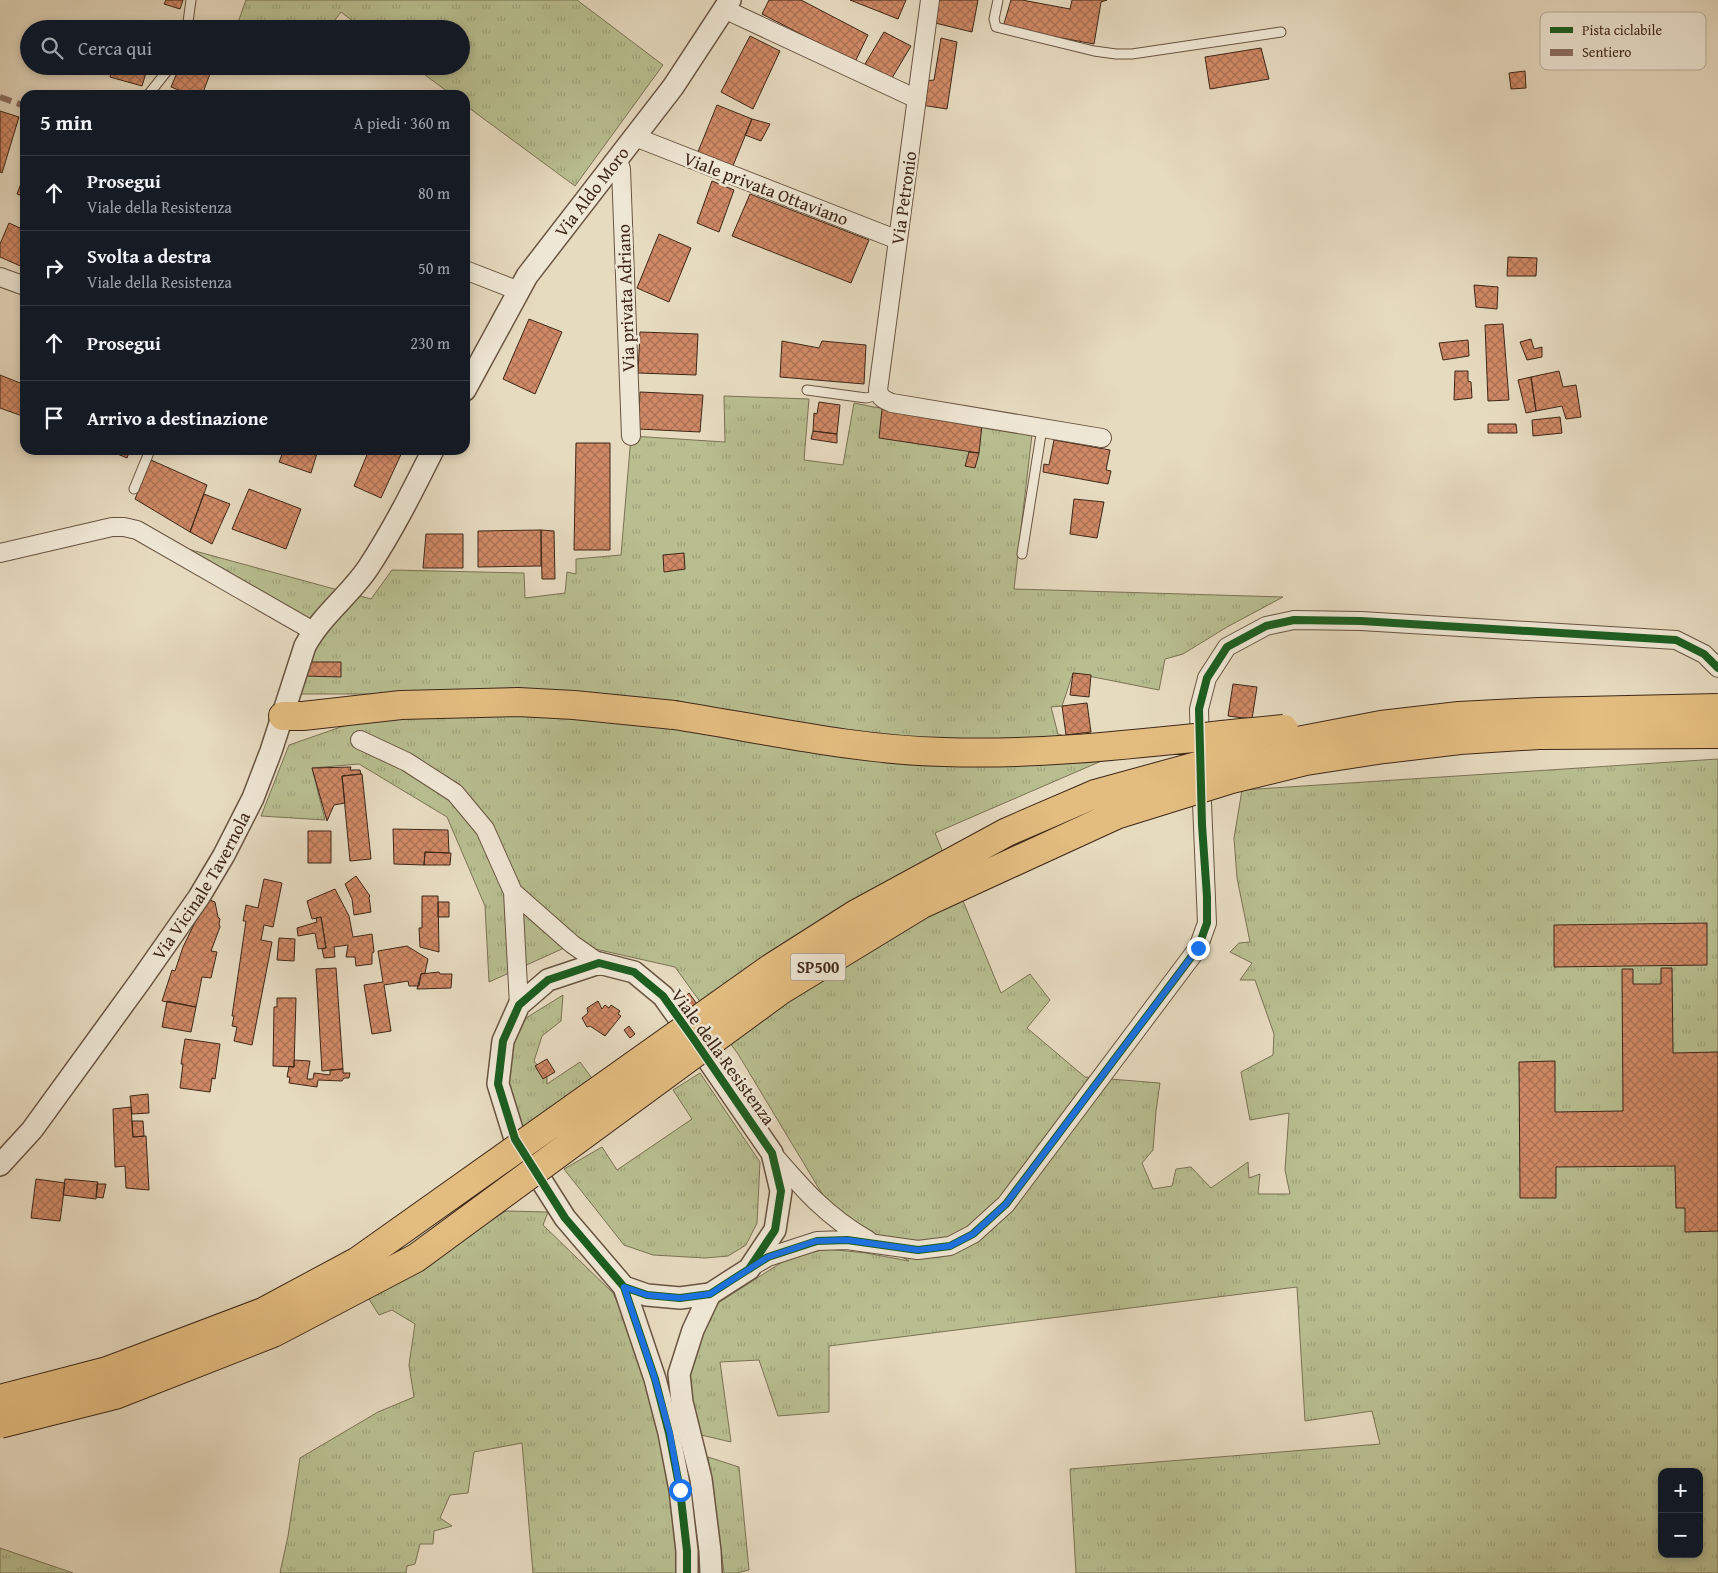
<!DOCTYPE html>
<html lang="it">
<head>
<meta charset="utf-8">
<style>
	:root { --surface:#171b24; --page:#242831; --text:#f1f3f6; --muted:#9ea1a6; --line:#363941 }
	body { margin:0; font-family:"Gentium Book Plus",serif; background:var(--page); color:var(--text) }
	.controls { position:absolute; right:15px; bottom:15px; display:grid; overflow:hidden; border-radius:10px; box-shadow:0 2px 8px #0003 }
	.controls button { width:45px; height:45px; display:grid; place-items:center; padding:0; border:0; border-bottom:1px solid var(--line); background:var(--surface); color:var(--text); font:25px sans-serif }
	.stop { position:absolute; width:15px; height:15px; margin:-11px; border:4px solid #1a73e8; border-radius:50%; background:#fff }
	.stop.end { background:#1a73e8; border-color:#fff; box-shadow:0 1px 5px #0008 }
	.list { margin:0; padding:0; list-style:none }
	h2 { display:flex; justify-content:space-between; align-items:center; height:65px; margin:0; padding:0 20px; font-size:21px }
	h2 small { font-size:16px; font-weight:400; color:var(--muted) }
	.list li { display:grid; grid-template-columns:32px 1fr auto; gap:15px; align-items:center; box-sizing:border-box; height:75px; padding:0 20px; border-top:1px solid var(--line) }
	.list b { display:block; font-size:19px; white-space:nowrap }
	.list p { margin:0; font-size:16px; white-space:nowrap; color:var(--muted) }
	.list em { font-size:16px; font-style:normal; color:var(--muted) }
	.icon { flex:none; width:28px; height:28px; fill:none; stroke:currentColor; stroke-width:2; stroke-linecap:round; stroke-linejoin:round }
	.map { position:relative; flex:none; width:1718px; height:1573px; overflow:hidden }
	.search { position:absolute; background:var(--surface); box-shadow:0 2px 8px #0003; left:20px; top:20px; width:450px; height:55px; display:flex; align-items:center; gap:12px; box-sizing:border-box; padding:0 18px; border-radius:28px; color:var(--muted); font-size:19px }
	.panel { position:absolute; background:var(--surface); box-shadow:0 2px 8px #0003; left:20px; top:90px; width:450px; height:365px; border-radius:15px }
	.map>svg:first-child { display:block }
</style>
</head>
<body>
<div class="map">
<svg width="1718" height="1573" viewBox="0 0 1718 1573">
	<defs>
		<pattern id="grass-tufts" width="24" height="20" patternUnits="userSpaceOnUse" patternTransform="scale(1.25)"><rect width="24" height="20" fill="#b8be90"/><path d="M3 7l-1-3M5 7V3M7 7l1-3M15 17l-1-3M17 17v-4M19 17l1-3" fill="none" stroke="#9fa37b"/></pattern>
		<pattern id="building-cross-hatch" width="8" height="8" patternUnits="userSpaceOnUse" patternTransform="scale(1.25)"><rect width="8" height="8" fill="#d08966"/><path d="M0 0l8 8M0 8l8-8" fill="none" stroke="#aa7053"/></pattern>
	</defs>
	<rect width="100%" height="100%" fill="#e6dabf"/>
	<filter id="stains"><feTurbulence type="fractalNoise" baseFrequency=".004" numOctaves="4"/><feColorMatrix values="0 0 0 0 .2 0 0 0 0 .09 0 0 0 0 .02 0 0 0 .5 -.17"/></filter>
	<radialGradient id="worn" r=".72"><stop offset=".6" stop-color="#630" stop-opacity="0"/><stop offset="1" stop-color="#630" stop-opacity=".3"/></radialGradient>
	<path fill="url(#grass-tufts)" stroke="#7b7254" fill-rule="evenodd" d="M 246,0 L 577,0 L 663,65 L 575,186 L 465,105 L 465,95 L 452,95 L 413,66 L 461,66 L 461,29 L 363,29 L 341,12 L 328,29 L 237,29 L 236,28 Z
		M 724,396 L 809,399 L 804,460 L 843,465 L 854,403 L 874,407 L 1033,426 L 1014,589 L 1283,597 L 1227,627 L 1183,654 L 1165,659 L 1159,690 L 1073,673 L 1062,706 L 1051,707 L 1058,734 L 1120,753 L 935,833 L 1001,993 L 1030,974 L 1050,1000 L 1027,1028 L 1085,1077 L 1160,1083 L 1156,1111 L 1153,1150 L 1142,1163 L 1153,1189 L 1172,1186 L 1176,1169 L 1191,1167 L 1211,1188 L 1248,1162 L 1249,1178 L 1260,1174 L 1258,1194 L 1290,1194 L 1285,1170 L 1289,1113 L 1250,1120 L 1241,1072 L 1273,1055 L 1274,1034 L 1255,980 L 1240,980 L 1252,963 L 1230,952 L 1239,943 L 1250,942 L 1237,878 L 1234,838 L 1242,790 L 1718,759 L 1718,1573 L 1076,1573 L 1070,1469 L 1380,1444 L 1372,1411 L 1305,1421 L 1297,1287 L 829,1346 L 829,1412 L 778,1416 L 759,1360 L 720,1362 L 731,1442 L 701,1435 L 688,1380 L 699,1340 L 715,1305 L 790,1257 L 827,1249 L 866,1253 L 909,1261 L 839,1222 L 738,1054 L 675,967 L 573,944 L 489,982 L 485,906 L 447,817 L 359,764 L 312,768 L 325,820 L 261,816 L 289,745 L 378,714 L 373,694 L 300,694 L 317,643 L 184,548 L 371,599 L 392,570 L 524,573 L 525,598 L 565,593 L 567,572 L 576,574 L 576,559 L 621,555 L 631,436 L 725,442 ZM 1662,1472 L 1699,1472 L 1699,1554 L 1662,1554 Z
		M 563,995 L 561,1021 L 542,1036 L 534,1061 L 547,1077 L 547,1084 L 580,1062 L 594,1081 L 523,1134 L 509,1098 L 508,1055 L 526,1018 Z
		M 700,1073 L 760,1162 L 757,1223 L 746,1245 L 728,1256 L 705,1258 L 653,1255 L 624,1245 L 564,1169 L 602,1147 L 617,1170 L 692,1119 L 673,1090 Z
		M 506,1211 L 548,1212 L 543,1225 L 613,1293 L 639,1349 L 667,1452 L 681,1573 L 533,1573 L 522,1443 L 474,1452 L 468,1493 L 450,1495 L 440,1518 L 452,1526 L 434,1531 L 433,1544 L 420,1544 L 415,1564 L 407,1566 L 406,1573 L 280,1573 L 288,1536 L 300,1458 L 378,1412 L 414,1397 L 409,1365 L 415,1324 L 392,1310 L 379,1315 L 369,1299 Z
		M 708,1457 L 739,1467 L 749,1570 L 737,1573 L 724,1573 Z
		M 0,1548 L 73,1573 L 0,1573 Z"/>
	<path fill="url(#building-cross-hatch)" stroke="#3e2717" d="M 166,0 L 183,0 L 180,9 L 164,4 Z
		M 769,0 L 801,0 L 868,35 L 855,62 L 762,14 Z
		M 850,0 L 906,0 L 898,19 Z
		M 935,0 L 978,0 L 972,32 L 935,23 Z
		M 1011,0 L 1022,0 L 1070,9 L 1072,0 L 1107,0 L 1101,2 L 1094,44 L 1003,27 Z
		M 884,32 L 911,46 L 892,78 L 865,64 Z
		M 750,36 L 780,51 L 753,109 L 721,92 Z
		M 941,38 L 957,42 L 947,109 L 921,105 L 924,81 L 934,80 Z
		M 1261,48 L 1269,79 L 1210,89 L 1205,57 Z
		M 113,66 L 148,66 L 142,86 L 110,77 Z
		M 180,66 L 213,66 L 202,95 L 191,95 L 171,87 Z
		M 1525,71 L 1526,88 L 1511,89 L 1509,73 Z
		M 717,105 L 752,119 L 730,173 L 695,159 Z
		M 0,111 L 19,117 L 2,173 L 0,172 Z
		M 752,119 L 770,124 L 761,141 L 745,135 Z
		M 25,173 L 25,197 L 17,194 Z
		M 712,181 L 734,190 L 719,232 L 697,223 Z
		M 750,194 L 869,240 L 851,283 L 732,236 Z
		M 25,217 L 25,268 L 0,257 L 0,244 L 9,223 L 20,228 Z
		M 659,234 L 691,248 L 669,302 L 637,288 Z
		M 1508,257 L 1537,258 L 1536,276 L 1507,276 Z
		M 1474,285 L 1498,287 L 1497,309 L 1476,307 Z
		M 529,319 L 562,332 L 535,394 L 503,379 Z
		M 1503,324 L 1509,400 L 1488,401 L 1485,325 Z
		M 640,332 L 698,334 L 696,375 L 638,373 Z
		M 1531,339 L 1534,349 L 1542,347 L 1542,357 L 1527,360 L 1520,342 Z
		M 1468,340 L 1469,356 L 1443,360 L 1439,343 Z
		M 782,341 L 819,348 L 822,341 L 866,345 L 864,384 L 780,377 Z
		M 1455,371 L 1468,371 L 1468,381 L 1471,382 L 1472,398 L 1454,400 Z
		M 1559,371 L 1563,387 L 1576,385 L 1581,417 L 1566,419 L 1562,406 L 1536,411 L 1531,377 Z
		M 0,375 L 25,385 L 25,417 L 0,408 Z
		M 1531,377 L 1536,411 L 1526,413 L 1518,380 Z
		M 640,392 L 703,395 L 700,432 L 638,429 Z
		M 819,402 L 840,405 L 837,434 L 813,431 L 814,413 L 817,414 Z
		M 882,409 L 982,425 L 979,453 L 879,438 Z
		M 1560,417 L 1562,433 L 1533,436 L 1532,420 Z
		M 1488,424 L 1516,424 L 1517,433 L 1488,433 Z
		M 813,431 L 837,434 L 837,443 L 811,439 Z
		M 1054,440 L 1110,450 L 1106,470 L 1111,471 L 1108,484 L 1043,472 L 1044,464 L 1049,465 Z
		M 576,443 L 610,443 L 610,550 L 574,550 Z
		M 108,450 L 130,450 L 127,458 Z
		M 278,450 L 318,450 L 311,473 L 279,462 L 283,452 Z
		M 369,450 L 403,450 L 381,498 L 354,486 Z
		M 969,452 L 979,453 L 975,468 L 965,466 Z
		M 151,460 L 207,485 L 190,532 L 135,499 Z
		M 249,489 L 301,509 L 286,549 L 232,529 Z
		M 204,494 L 230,504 L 212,544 L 190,532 Z
		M 1074,499 L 1104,502 L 1097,538 L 1070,534 Z
		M 541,530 L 554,531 L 555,579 L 542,579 Z
		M 541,530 L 541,566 L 478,567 L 478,531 Z
		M 426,534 L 463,534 L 463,568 L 423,568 Z
		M 684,553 L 685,569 L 664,572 L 663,555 Z
		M 308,662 L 341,662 L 341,677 L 304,676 Z
		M 1073,673 L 1091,675 L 1089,697 L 1070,695 Z
		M 1233,684 L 1257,687 L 1252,719 L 1228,716 Z
		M 1087,703 L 1091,732 L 1066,735 L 1062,706 Z
		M 351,767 L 350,770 L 360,770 L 361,774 L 342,776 L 345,803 L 334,805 L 327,821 L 312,768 Z
		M 362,774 L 371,859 L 350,861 L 342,776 Z
		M 393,829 L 448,830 L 449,853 L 425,852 L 424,865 L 394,864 Z
		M 308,831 L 331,831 L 331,863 L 308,863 Z
		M 425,852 L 451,853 L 450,865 L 424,865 Z
		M 356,876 L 370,896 L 369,897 L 371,912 L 354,915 L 352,899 L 345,884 Z
		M 264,879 L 282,883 L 273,927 L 264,925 L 261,940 L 272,942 L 252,1045 L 234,1041 L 237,1027 L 232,1026 L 234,1016 L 232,1016 L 246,921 L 243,921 L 246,905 L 258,908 Z
		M 335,889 L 349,916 L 353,937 L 372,934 L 374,952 L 372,953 L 372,964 L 356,966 L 355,957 L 346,957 L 348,945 L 334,947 L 335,957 L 324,958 L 322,949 L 326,948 L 321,917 L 312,919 L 307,901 Z
		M 422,896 L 438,896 L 439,952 L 420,947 L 419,928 L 422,928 Z
		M 210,900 L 215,902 L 218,917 L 220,919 L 219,924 L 220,927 L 211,951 L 217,952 L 211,978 L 202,977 L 196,1007 L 162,1001 L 172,970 L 175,971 L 183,947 L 201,910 Z
		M 438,902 L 449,902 L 449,917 L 438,917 Z
		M 321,917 L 326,948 L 318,949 L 315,933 L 298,936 L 297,928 L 317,922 L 316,918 Z
		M 1707,923 L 1707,965 L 1554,967 L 1554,925 Z
		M 279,938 L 295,939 L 294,961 L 277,960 Z
		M 407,946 L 428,959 L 425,973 L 421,974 L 419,986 L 409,986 L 408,981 L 384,985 L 391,1031 L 372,1034 L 364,985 L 383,982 L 378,951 Z
		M 336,968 L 343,1069 L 322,1071 L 316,969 Z
		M 1661,968 L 1672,968 L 1673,1053 L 1718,1052 L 1718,1231 L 1685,1232 L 1685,1208 L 1676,1208 L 1675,1166 L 1556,1167 L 1556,1198 L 1520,1198 L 1519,1062 L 1555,1061 L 1555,1112 L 1623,1111 L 1622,969 L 1633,969 L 1633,984 L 1661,984 Z
		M 439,972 L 440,974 L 452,974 L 451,988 L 417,989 L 421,974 Z
		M 689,993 L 699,1007 L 689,1014 L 680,1001 Z
		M 277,998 L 296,998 L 294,1067 L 273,1066 L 274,1007 L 277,1007 Z
		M 167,1001 L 196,1007 L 191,1032 L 162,1027 Z
		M 598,1001 L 602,1009 L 605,1005 L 609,1008 L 611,1005 L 620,1011 L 618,1014 L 621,1016 L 605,1036 L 590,1026 L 587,1027 L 582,1018 L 588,1013 L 587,1008 Z
		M 629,1026 L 635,1034 L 630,1038 L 624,1030 Z
		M 185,1039 L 220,1044 L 215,1079 L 212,1078 L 210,1092 L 180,1088 L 183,1064 L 181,1064 Z
		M 547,1059 L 555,1072 L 543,1079 L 535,1066 Z
		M 294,1060 L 310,1061 L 307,1079 L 313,1079 L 314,1073 L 330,1075 L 330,1070 L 343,1069 L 343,1073 L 350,1073 L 349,1078 L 344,1078 L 342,1081 L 318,1080 L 317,1087 L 289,1083 L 290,1077 L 287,1077 L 289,1066 L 294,1067 Z
		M 148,1094 L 149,1113 L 132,1114 L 130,1096 Z
		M 131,1107 L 133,1137 L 146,1136 L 149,1190 L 126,1188 L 125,1166 L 115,1167 L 113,1109 Z
		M 132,1121 L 143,1121 L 144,1136 L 133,1137 Z
		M 36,1179 L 65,1183 L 60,1221 L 31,1218 Z
		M 65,1179 L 98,1182 L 96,1199 L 63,1195 Z
		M 97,1184 L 106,1184 L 103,1198 L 96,1197 Z"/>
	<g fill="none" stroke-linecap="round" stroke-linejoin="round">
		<g stroke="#685441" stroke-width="11">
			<path id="service" d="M 998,0 L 994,19 L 996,27 L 1094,51 L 1116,54 L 1132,54 L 1281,32
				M 187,29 L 191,0
				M 148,95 L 171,66
				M 807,390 L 866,398 L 879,395
				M 134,489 L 150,450
				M 1022,554 L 1042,428"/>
		</g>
		<g stroke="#685441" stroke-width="20">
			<path id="minor" d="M 930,0 L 878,390 C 880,398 884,400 892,403 L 1102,438
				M 724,9 L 917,99
				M 635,137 L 898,240
				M 618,160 L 621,169 L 631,436
				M 465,270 L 519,291
				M 0,277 L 25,286
				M 0,553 L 112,527 L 124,527 L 137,530 L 313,631
				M 360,740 L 407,762 L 455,793 L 485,829 L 513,892 L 519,1005
				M 1200,748 L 1199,709 L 1207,678 L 1227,647 L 1266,626 L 1294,620 L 1361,621 L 1676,640 L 1704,654 L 1718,668
				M 513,892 L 572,944 L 599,963
				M 772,1153 C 802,1188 827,1217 868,1240
				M 749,1268 L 768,1257 L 817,1241 L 847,1240 L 918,1250 L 950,1246 L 973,1234 L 1006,1204 L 1198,948 L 1207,923 L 1201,779"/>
		</g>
		<g stroke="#685441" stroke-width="24">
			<g id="tertiary">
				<path id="s1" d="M 465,390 L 527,276 L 673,87 L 730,0"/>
				<path id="s2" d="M 0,1165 L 32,1130 L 141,980 L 199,897 L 224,855 L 253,798 L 271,751 L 305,646 C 321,616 349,596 368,568 C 393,530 413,490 433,450"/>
				<path d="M 624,1287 L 647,1295 L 680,1298 L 710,1294 L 749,1269 L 775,1230 L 781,1191 L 772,1153 L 693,1038 L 663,996 L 634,972 L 599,963 L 548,980 L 519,1005 L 503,1041 L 498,1084 L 515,1139 L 565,1218 L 624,1287 L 655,1379 L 669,1433 L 680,1490 L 687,1551 L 687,1573"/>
				<path d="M 710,1294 L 693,1330 L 679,1374 L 682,1402 L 701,1479 L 710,1551 L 711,1573"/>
			</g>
		</g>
		<g stroke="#3e2717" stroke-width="30">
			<path id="trunk" d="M 283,716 L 303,716 L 401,705 L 518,702 L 574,705 L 674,715"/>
		</g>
		<use href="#service" stroke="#efe7d5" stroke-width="9"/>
		<use href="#minor" stroke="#efe7d5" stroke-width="18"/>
		<use href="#tertiary" stroke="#efe7d5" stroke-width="21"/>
		<use href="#trunk" stroke="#e3bd80" stroke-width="28"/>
		<g stroke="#3e2717" stroke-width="30" stroke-linecap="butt">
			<path id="trunk-bridge" d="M 674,715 C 764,729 853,750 944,752 C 1057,756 1171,739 1284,729
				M 0,1399 L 107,1371 L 263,1312 L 358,1261 L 771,968 L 856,914 L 1007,832 L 1095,794 L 1266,747 L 1381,725 L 1459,716 L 1538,712 L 1718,708
				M 0,1424 L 115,1395 L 273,1333 L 416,1258 L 781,990 L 922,904 L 1116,815 L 1232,779 L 1306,761 L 1384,749 L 1460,740 L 1539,735 L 1718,734"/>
		</g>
		<use href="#trunk-bridge" stroke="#e3bd80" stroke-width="28"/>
		<path stroke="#8d6e63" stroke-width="6" stroke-dasharray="12 6" stroke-linecap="butt" d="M 0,97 L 25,106"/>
		<g stroke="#efe7d5" stroke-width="11">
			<path id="cycleway" d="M 749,1269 L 768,1257 L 817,1241 L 847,1240 L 918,1250 L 950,1246 L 973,1234 L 1006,1204 L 1198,948 L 1207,923 L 1207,897 L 1202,825 L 1199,709 L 1207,678 L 1227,647 L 1266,626 L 1294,620 L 1361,621 L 1676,640 L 1704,654 L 1718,668
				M 624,1287 L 647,1295 L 680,1298 L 710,1294 L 749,1269 L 775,1230 L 781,1191 L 772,1153 L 693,1038 L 663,996 L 634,972 L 599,963 L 548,980 L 519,1005 L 503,1041 L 498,1084 L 515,1139 L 565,1218 L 624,1287 L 655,1379 L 669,1433 L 680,1490 L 687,1551 L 687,1573"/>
		</g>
		<use href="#cycleway" stroke="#1b5e20" stroke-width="8"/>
	</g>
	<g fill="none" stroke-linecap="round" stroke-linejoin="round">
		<path stroke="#1a73e8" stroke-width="6" d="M 680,1490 L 670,1434 L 655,1379 L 624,1287 L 647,1295 L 680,1298 L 710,1294 L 768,1257 L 816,1241 L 847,1240 L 918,1250 L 950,1246 L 973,1234 L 1006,1204 L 1198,948"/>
	</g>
	<g text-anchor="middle" stroke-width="5" stroke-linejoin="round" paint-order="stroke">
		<rect fill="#efe7d5" stroke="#736150" stroke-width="1" x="790.5" y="953.5" width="55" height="27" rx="4"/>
		<g font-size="16" font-weight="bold" fill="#3e2717">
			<text x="818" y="973">SP500</text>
		</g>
		<g font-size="18" fill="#3e2717" stroke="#efe7d5">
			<text transform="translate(766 189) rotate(21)" y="6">Viale privata Ottaviano</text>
			<text dy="6" stroke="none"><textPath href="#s1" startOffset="236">Via Aldo Moro</textPath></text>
			<text transform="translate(904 198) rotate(-82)" y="6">Via Petronio</text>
			<text transform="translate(626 298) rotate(-92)" y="6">Via privata Adriano</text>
			<text dy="6" stroke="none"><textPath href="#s2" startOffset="345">Via Vicinale Tavernola</textPath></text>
			<text transform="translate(723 1057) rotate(54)" y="6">Viale della Resistenza</text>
		</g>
	</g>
	<rect x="1540" y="12" width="166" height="58" rx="8" fill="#efe7d5" stroke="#baad9c" stroke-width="1"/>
	<rect x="1550" y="27" width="23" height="6" fill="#1b5e20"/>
	<rect x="1550" y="49" width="23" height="7" fill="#8d6e63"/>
	<g font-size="14" fill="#3e2717">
		<text x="1582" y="35">Pista ciclabile</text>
		<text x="1582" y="57">Sentiero</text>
	</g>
	<rect width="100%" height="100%" filter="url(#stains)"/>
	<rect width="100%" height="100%" fill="url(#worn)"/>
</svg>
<div class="controls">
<button>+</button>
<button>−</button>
</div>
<div class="stop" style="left:680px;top:1490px"></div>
<div class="stop end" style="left:1198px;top:948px"></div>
<div class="search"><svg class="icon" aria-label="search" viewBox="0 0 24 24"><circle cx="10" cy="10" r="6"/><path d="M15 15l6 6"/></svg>Cerca qui</div>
<section class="panel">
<h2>5 min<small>A piedi · 360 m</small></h2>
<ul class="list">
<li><svg class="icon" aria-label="ahead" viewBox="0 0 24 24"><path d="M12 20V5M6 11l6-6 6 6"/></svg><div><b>Prosegui</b><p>Viale della Resistenza</p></div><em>80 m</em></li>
<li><svg class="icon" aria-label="right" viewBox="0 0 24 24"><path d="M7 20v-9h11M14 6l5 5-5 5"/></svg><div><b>Svolta a destra</b><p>Viale della Resistenza</p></div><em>50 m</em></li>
<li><svg class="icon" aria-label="ahead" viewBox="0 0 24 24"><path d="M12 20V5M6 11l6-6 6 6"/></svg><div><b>Prosegui</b></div><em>230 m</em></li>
<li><svg class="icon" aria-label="arrive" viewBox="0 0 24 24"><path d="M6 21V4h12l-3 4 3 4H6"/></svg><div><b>Arrivo a destinazione</b></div></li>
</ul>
</section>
</div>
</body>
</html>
